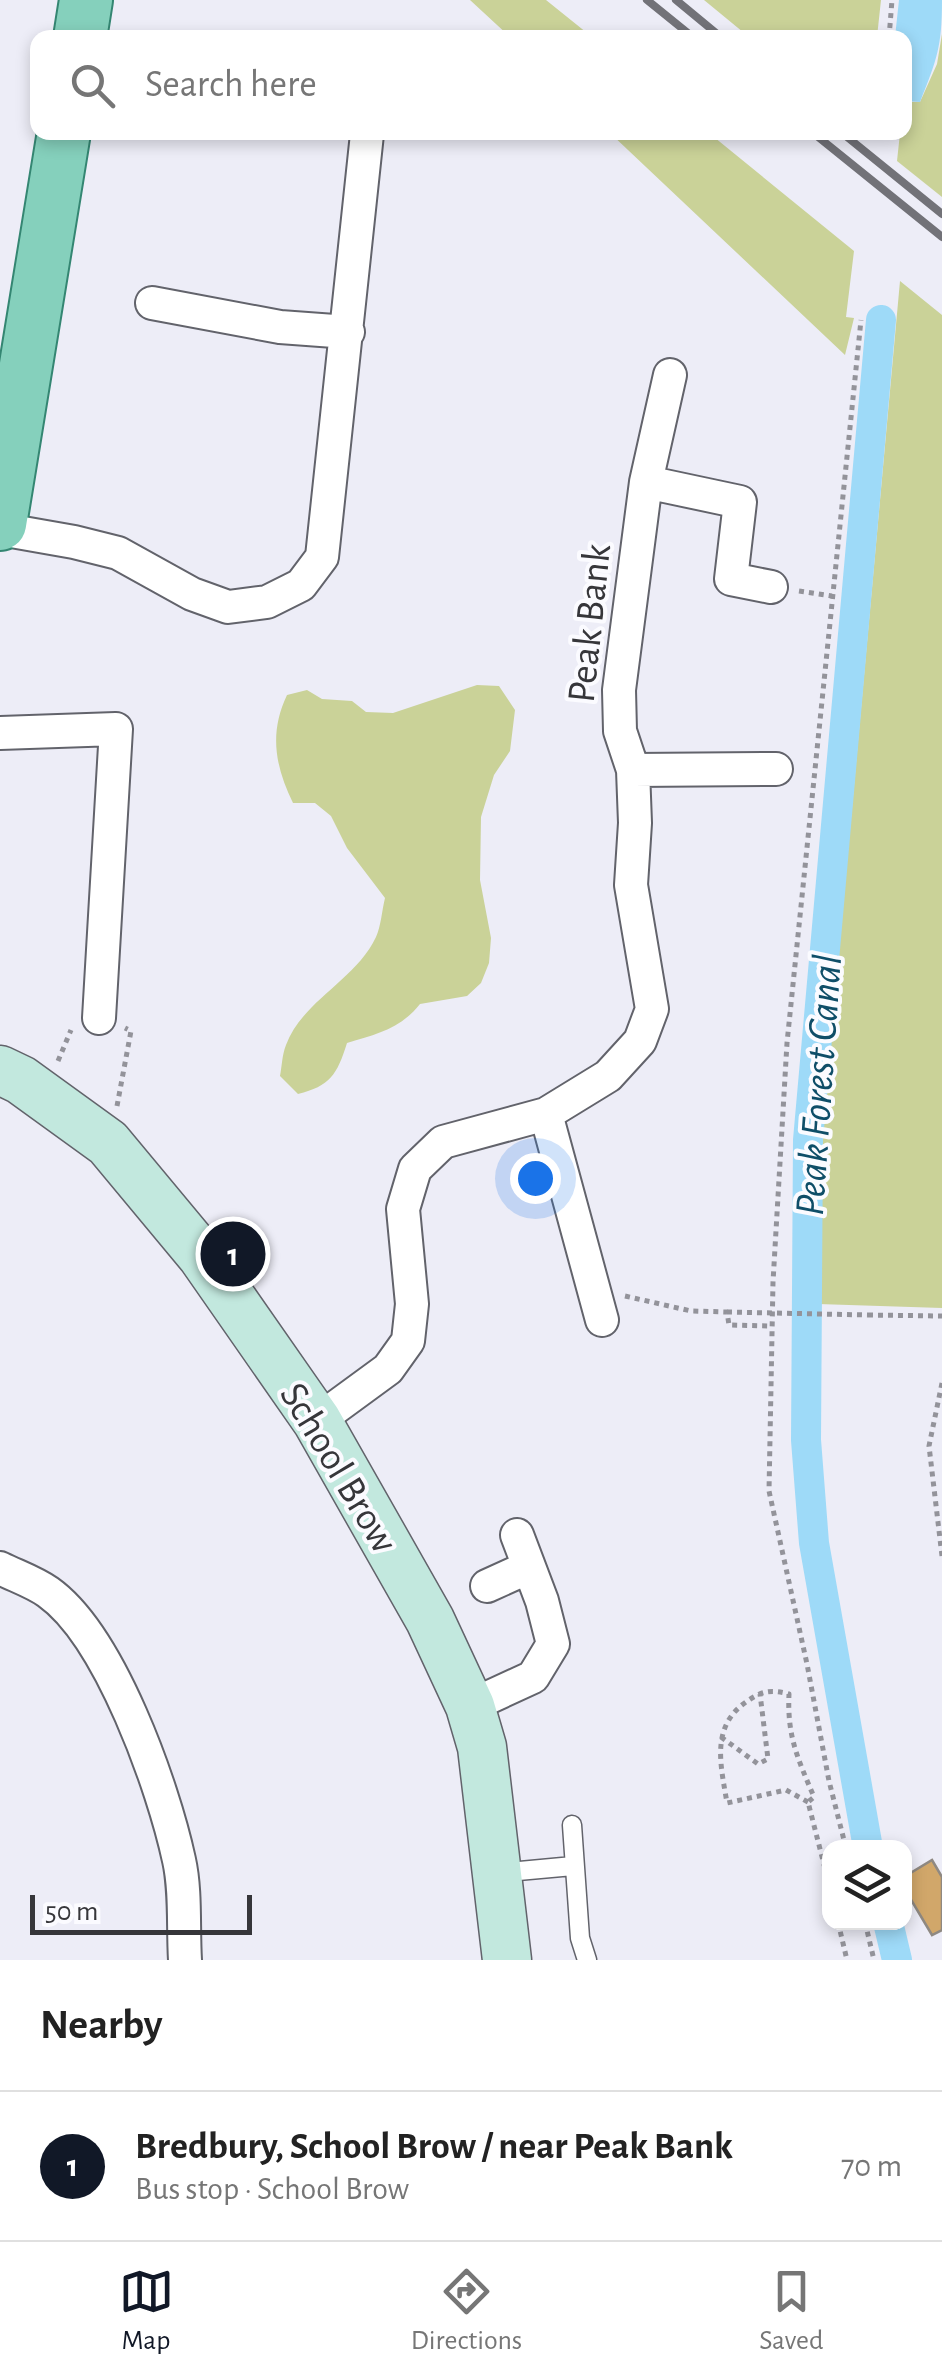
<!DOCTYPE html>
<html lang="en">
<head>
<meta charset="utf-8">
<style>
	:root { --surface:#fff; --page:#f6f6f6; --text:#222; --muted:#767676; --line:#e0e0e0; --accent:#111827 }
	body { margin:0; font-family:"Alegreya Sans",sans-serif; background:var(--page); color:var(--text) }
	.controls { position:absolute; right:30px; bottom:30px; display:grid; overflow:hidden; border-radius:20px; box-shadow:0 5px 15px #0003 }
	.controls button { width:90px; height:90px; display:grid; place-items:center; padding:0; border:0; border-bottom:2px solid var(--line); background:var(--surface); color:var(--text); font:50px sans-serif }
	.scale { position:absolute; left:30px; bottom:25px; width:222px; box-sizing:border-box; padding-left:10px; border:5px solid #36363a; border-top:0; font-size:28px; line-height:35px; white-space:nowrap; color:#36363a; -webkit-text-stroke:8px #fbfbff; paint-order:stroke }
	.you { position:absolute; left:535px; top:1178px; width:35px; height:35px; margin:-25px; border:8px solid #fff; border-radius:50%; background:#1a73e8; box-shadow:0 0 0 15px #1a73e833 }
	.badge { display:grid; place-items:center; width:65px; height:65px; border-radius:50%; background:var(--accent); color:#fff; font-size:32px; font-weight:700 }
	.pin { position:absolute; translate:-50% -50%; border:5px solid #fff; box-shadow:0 2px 10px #0006 }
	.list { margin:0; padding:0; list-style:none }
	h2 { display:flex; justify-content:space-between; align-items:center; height:130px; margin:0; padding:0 40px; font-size:42px }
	h2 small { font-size:32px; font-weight:400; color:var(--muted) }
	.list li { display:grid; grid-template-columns:65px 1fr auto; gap:30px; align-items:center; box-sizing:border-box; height:150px; padding:0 40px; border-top:2px solid var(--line) }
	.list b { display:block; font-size:38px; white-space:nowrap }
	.list p { margin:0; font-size:32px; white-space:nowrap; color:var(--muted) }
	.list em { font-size:32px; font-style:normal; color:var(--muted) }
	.icon { flex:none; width:55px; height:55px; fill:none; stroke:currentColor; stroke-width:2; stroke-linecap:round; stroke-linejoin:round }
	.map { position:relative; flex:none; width:942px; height:1960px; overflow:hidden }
	.search { position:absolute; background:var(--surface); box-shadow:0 5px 15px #0003; left:30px; right:30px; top:30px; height:110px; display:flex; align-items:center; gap:25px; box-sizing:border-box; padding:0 35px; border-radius:20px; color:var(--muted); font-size:38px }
	.sheet { height:280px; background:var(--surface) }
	nav { display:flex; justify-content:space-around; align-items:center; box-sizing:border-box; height:140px; border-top:2px solid var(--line); background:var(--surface); font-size:28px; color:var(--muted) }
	nav a { display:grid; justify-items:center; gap:5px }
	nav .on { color:var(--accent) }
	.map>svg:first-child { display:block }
</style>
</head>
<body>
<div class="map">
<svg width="942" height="1960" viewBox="0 0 942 1960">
	<rect width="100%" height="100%" fill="#ededf7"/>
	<path fill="#cad298" d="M 470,0 L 546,0 L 592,37 L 510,37 Z
		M 704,0 L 881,0 L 877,37 L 749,37 Z
		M 942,34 L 942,197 L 897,161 L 900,133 L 904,132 L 905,102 L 920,102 L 937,64 Z
		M 610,133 L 709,133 L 854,251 L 846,317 L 854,318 L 845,355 Z
		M 900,281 L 942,315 L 942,1308 L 818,1304 L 822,1136 Z
		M 477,685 L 499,686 L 515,710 L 510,751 L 494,775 L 481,817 L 480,880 L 491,938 L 489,963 L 481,983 L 467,996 L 420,1004 C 400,1029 377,1034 347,1043 C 337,1075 330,1086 298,1094 L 280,1076 C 282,1066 282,1055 286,1045 C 303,1000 355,981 376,937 C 381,926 382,910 385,898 L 347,848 L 331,816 L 315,803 L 293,803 C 275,766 269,733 287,695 L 307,690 L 322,699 L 352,701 L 366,712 L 393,713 Z"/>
	<path fill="#9edaf8" d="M 899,0 L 942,0 C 942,47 937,59 920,102 L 905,101 L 904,38 L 895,37 Z"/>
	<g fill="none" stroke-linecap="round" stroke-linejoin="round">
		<path stroke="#9edaf8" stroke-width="30" d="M 868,1848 L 814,1543 L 806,1440 L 808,1140 L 881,320
			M 888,1922 L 897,1960"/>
	</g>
	<path fill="#d1a76a" stroke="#8f8982" stroke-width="2.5" d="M 932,1860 L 942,1877 L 942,1930 L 932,1935 L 904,1888 L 904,1877 Z"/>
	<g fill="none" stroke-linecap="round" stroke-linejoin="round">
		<g stroke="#62636b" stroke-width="21">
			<path id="service" d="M 572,1825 L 580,1938 L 587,1960
				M 497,1873 L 573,1866"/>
		</g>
		<g stroke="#62636b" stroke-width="36">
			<path id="minor" d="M 152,303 L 280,327 L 348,332
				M 646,482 L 740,502 L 731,579 L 771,587
				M 0,529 L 74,542 L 118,553 L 192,594 L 228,607 L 267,602 L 301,585 L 322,557 L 367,134
				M 0,733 L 116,729 L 99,1018
				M 633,770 L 776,769
				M 546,1114 L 602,1320
				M 317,1421 L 388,1369 L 408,1341 L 412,1304 L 403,1209 L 415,1169 L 443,1142 L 546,1114 L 608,1076 L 640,1041 L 652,1009 L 631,885 L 635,823 L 633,770 L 620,731 L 619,690 L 646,482 L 670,375
				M 0,1568 C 16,1576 34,1582 48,1592 C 110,1636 163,1786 179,1860 C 186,1891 183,1928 185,1960
				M 487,1586 L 529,1567
				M 470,1706 L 533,1677 L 553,1644 L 542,1601 L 517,1535"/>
		</g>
		<g stroke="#62636b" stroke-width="51">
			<path id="secondary" d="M 0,1070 L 21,1080 L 108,1143 L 202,1256 L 317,1421 L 430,1620 L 470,1706 L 482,1747 L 507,1960"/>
		</g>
		<g stroke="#348672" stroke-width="56">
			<path id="primary" d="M 80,38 L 86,0
				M 0,524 L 64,132"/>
		</g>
		<path stroke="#93939a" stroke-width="5" stroke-dasharray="5 5" stroke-linecap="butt" d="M 889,38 L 892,0
			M 799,591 L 832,596
			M 58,1061 L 71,1030
			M 117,1106 L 131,1031 L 125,1028
			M 625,1296 L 691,1311 L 727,1312 L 729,1325 L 771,1326
			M 868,1315 L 942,1316
			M 942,1383 L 929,1446 L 942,1556
			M 721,1737 L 758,1764 L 768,1759 L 760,1694
			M 808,1802 L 786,1790 L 727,1803 C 721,1766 710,1727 746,1702 C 761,1691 771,1689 789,1694 C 787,1737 798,1759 814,1797 L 808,1802 L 830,1888
			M 846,1848 L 829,1781 L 807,1664 L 769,1491 L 773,1282 L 787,1043 L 861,320
			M 838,1922 L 847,1960
			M 865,1922 L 874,1960"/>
		<use href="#service" stroke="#fff" stroke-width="18"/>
		<use href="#minor" stroke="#fff" stroke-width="32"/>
		<use href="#secondary" stroke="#c2e8de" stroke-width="48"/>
		<use href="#primary" stroke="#85d0bc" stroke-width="52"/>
		<path stroke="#727278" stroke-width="8" d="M 647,0 L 694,38
			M 676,0 L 722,38
			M 812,132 L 942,237
			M 841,132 L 942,214"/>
		<path stroke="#93939a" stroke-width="5" stroke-dasharray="5 5" stroke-linecap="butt" d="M 727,1312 L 868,1315"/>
	</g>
	<g text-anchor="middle" stroke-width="8" stroke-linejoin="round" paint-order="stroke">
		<g font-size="40" fill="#36363a" stroke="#fbfbff">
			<text transform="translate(588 623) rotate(-84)" y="14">Peak Bank</text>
			<text transform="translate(340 1467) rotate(59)" y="14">School Brow</text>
		</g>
		<g font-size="42" font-style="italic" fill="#0f4e68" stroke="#fbfbff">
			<text transform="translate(817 1085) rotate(-86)" y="15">Peak Forest Canal</text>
		</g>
	</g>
</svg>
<div class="controls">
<button><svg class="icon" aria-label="layers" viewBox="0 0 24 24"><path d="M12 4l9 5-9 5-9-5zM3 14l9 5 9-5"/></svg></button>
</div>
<div class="scale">50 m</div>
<div class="you"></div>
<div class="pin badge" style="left:233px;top:1254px">1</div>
<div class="search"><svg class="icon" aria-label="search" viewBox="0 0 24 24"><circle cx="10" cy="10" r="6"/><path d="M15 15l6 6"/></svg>Search here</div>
</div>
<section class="sheet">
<h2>Nearby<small></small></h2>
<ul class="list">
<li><span class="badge">1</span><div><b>Bredbury, School Brow / near Peak Bank</b><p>Bus stop · School Brow</p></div><em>70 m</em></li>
</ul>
</section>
<nav>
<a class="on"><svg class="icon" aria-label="map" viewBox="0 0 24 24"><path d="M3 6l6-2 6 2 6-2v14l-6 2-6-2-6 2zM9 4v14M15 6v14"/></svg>Map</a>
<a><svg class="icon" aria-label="directions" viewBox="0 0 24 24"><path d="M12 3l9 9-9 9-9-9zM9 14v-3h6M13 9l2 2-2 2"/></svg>Directions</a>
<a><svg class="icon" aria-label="saved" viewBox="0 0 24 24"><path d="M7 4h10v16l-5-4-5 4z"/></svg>Saved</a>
</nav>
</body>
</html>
